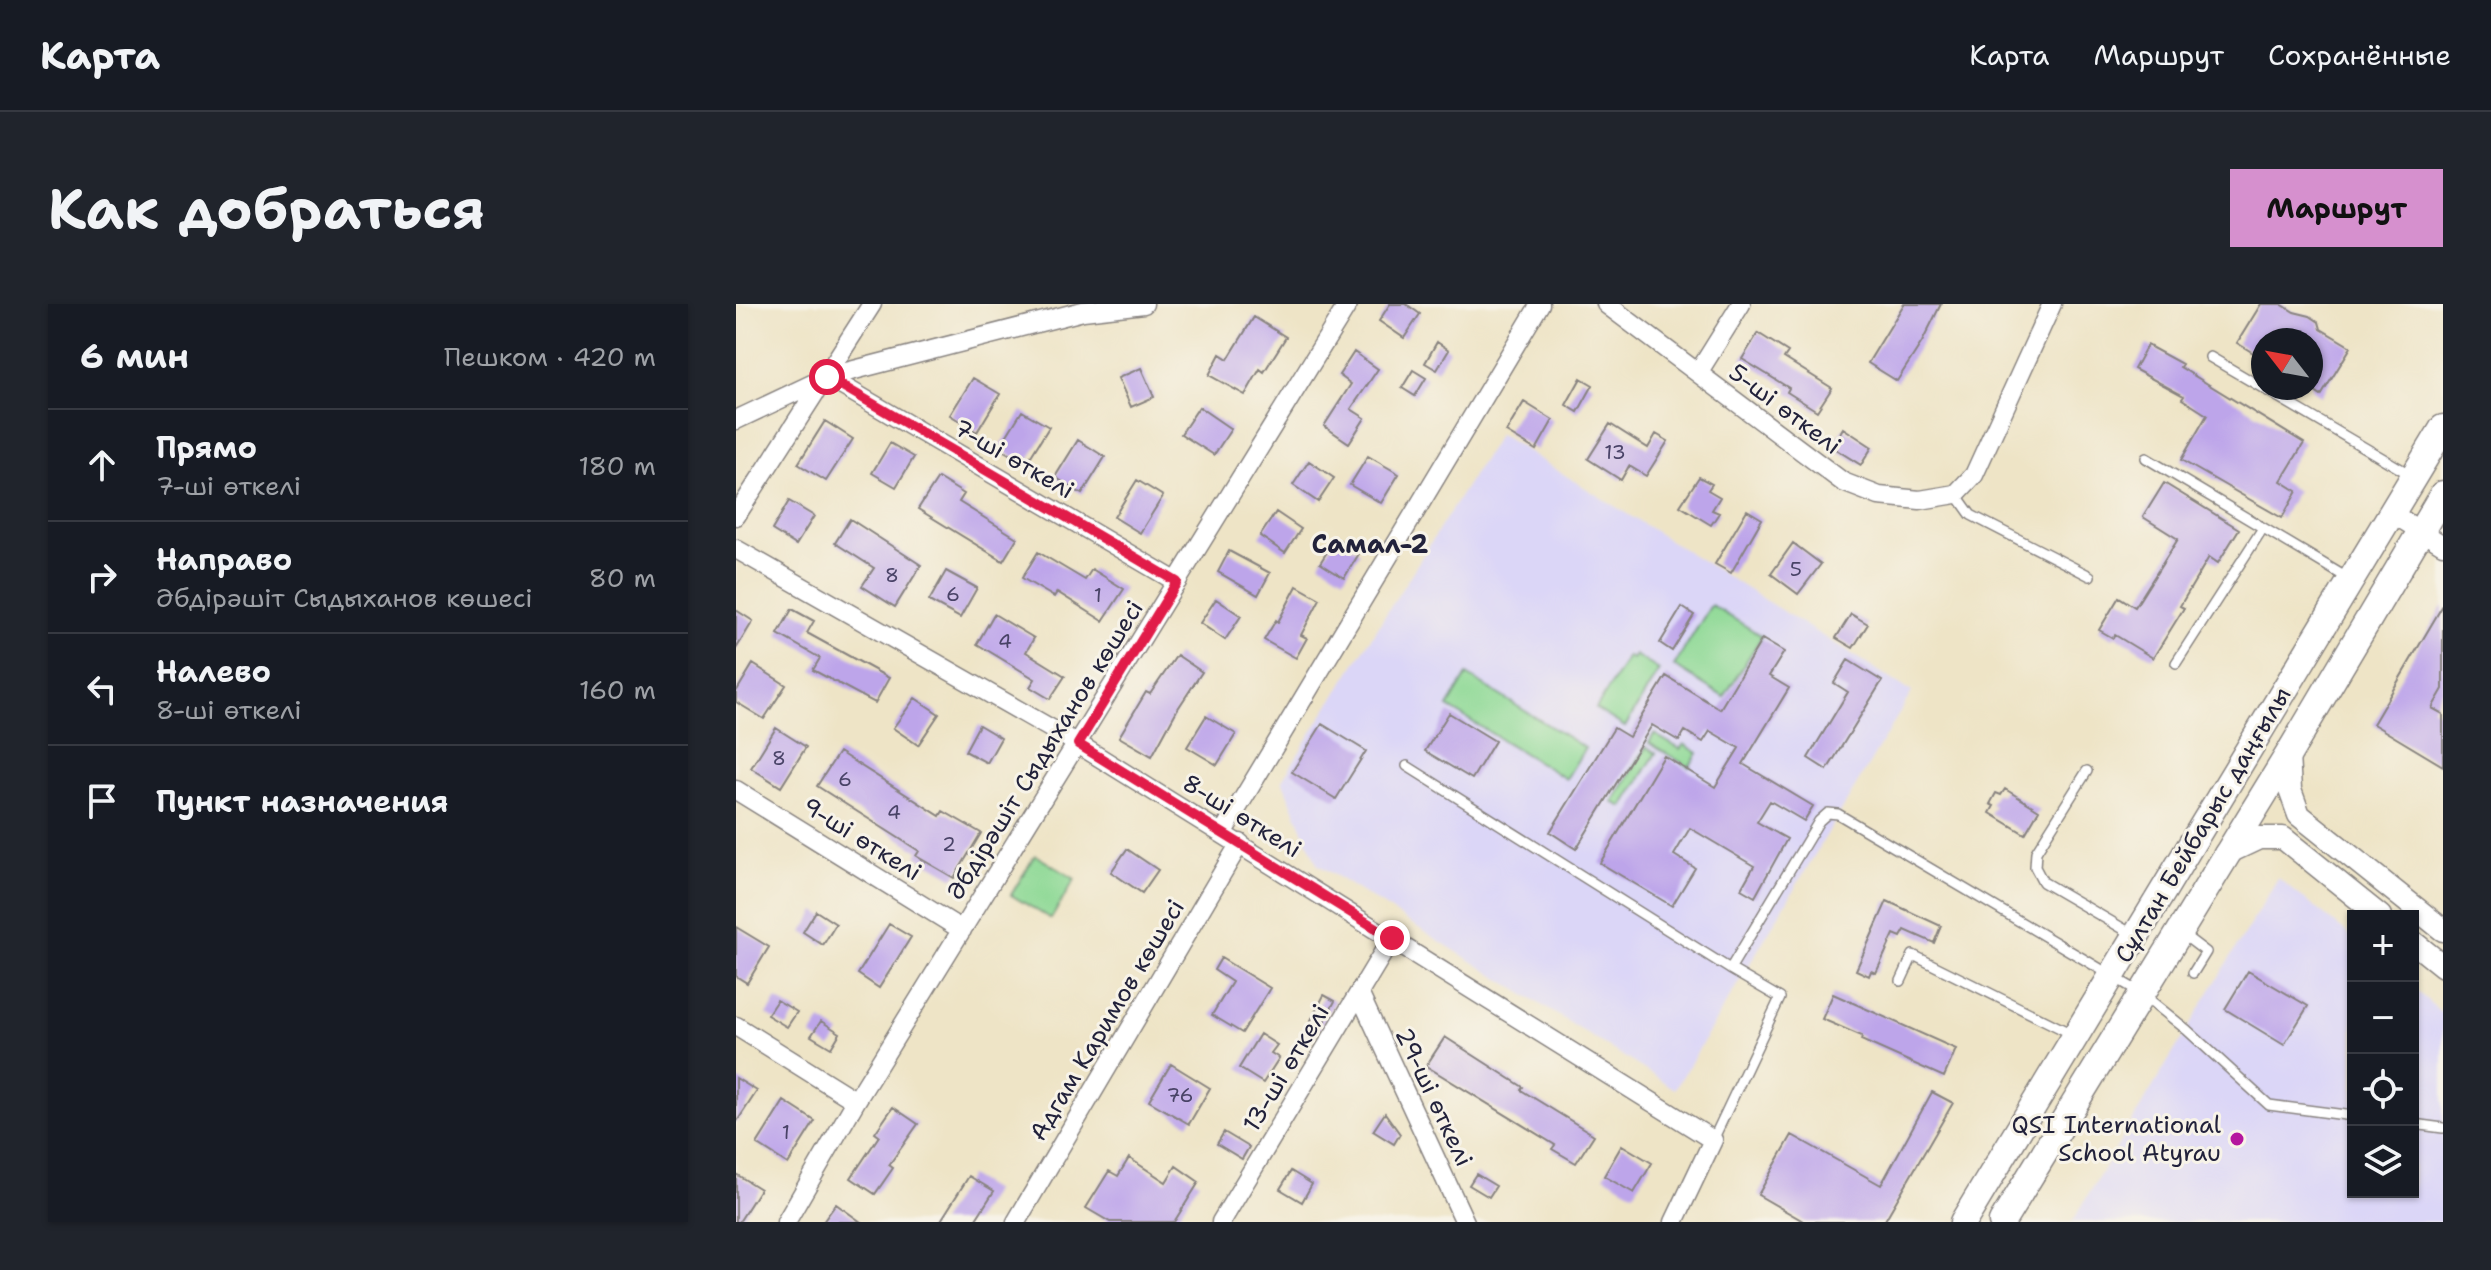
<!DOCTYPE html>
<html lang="ru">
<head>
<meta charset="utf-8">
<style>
	:root { --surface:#171b24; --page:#20242c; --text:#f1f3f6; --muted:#9ea1a6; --line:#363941; --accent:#d690ce }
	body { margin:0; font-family:"Shantell Sans",sans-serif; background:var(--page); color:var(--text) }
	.controls { position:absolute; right:24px; bottom:24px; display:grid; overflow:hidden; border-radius:0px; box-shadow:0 2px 6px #0004 }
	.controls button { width:72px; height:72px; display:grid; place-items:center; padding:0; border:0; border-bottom:2px solid var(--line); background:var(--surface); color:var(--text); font:40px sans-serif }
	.compass { position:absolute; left:1515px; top:24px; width:72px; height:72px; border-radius:50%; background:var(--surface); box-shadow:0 2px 6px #0004; rotate:301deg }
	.stop { position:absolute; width:24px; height:24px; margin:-18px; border:6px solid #e11d48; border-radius:50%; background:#fff }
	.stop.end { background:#e11d48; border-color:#fff; box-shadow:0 2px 8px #0008 }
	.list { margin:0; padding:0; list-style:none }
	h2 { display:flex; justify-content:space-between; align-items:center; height:104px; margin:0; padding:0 32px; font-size:34px }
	h2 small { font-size:26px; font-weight:400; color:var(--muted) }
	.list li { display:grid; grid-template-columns:52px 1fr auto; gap:24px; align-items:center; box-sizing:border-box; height:112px; padding:0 32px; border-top:2px solid var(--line) }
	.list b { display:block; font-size:30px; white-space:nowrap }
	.list p { margin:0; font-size:26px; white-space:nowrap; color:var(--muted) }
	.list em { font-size:26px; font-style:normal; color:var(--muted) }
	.icon { flex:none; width:44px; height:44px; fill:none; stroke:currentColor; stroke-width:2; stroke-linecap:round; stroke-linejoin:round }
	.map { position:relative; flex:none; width:1707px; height:918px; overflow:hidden; border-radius:0px }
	header { display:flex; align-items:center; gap:48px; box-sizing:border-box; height:112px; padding:0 40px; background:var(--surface); border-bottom:2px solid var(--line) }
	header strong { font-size:38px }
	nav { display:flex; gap:44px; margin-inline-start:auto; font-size:28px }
	.intro { display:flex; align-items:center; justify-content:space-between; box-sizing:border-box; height:192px; padding:0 48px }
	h1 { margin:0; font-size:56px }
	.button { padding:20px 36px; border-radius:0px; background:var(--accent); color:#111; font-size:28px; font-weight:700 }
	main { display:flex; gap:48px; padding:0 48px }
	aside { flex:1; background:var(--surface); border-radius:0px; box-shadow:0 2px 6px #0004 }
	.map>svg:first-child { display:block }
</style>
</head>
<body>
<header>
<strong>Карта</strong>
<nav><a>Карта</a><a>Маршрут</a><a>Сохранённые</a></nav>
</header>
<div class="intro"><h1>Как добраться</h1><a class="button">Маршрут</a></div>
<main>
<aside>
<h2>6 мин<small>Пешком · 420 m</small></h2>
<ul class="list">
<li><svg class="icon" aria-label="ahead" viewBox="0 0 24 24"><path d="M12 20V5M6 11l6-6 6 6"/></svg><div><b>Прямо</b><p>7-ші өткелі</p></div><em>180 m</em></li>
<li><svg class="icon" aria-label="right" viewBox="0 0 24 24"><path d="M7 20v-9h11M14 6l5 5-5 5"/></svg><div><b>Направо</b><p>Әбдірәшіт Сыдыханов көшесі</p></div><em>80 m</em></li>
<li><svg class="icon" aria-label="left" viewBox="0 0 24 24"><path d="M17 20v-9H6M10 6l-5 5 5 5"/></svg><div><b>Налево</b><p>8-ші өткелі</p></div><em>160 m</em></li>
<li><svg class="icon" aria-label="arrive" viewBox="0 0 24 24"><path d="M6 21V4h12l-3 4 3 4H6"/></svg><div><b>Пункт назначения</b></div></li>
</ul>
</aside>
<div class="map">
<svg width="1707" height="918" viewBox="0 0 1707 918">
	<rect width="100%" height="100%" fill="#f7f3e8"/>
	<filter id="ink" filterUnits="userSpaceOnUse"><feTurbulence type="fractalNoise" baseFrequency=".0125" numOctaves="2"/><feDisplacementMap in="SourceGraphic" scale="16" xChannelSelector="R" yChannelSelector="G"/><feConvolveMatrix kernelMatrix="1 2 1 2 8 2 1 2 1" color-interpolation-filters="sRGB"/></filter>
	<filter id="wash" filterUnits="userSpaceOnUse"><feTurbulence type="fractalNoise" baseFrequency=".006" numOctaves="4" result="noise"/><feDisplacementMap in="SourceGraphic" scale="32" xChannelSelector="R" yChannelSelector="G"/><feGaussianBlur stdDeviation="1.8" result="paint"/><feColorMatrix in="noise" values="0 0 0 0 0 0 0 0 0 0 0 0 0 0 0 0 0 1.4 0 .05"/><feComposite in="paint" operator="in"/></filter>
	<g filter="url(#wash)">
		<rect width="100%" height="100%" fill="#eee4c6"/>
		<path fill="#dbd6f7" d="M 763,130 L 1176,388 L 939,785 L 581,560 L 546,476 Z
			M 1542,574 L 1617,634 L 1617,888 L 1677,888 L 1677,684 L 1707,710 L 1707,918 L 1336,918 Z"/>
		<path fill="#8fd996" stroke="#587e68" stroke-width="2" d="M 975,301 L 1026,332 L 988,393 L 938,362 Z
			M 899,351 L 923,366 L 889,423 L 860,405 L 892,352 L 896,355 Z
			M 731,371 L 849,444 L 830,475 L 712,403 Z
			M 918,430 L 944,445 L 948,440 L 962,449 L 953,463 L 913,439 Z
			M 910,443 L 920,449 L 887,503 L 877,498 Z
			M 299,551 L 339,575 L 315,615 L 275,591 Z"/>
		<g id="blocks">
			<path fill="#bda5ea" d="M 654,0 L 670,0 L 684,10 L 668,34 L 643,17 Z
				M 1168,0 L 1205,0 L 1186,38 L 1161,77 L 1132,59 Z
				M 1525,0 L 1545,0 L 1558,8 L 1574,12 L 1583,18 L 1585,25 L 1615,43 L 1585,92 L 1575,85 L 1575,36 L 1527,36 L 1527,55 L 1501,39 Z
				M 518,13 L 550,33 L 528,68 L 524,65 L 509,91 L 473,71 L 484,50 L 492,55 Z
				M 1022,29 L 1052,48 L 1048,54 L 1096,84 L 1081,107 L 1051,88 L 1053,84 L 1006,55 Z
				M 701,38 L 713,46 L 701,66 L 689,59 Z
				M 1411,41 L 1446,60 L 1444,63 L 1568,139 L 1545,177 L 1561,187 L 1546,214 L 1445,156 L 1471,111 L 1446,95 L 1448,92 L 1398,65 Z
				M 618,48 L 642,65 L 615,105 L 629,114 L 613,139 L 588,122 L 615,80 L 603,71 Z
				M 405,64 L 418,93 L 395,103 L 382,74 Z
				M 677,66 L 690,74 L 679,92 L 666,84 Z
				M 237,74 L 264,90 L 241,128 L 214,111 Z
				M 845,74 L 857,81 L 842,108 L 830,101 Z
				M 788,98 L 817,116 L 800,146 L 770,128 Z
				M 463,103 L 495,125 L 478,151 L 445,130 Z
				M 286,107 L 313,123 L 290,160 L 263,144 Z
				M 89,117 L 117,135 L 90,177 L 62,160 Z
				M 874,120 L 912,144 L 920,130 L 932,137 L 910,172 L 893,162 L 885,176 L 852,155 Z
				M 1107,124 L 1136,143 L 1125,161 L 1096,143 Z
				M 342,136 L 369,153 L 346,190 L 319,173 Z
				M 154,139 L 178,153 L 160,183 L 136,169 Z
				M 632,152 L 663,170 L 645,199 L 614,181 Z
				M 573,157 L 598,174 L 582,198 L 557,181 Z
				M 963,173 L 976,180 L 972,186 L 984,193 L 976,206 L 983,209 L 975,221 L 944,202 Z
				M 202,174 L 228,190 L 223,198 L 281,234 L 267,257 L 182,205 Z
				M 401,176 L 427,192 L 404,229 L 378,213 Z
				M 1428,179 L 1503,225 L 1482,259 L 1473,253 L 1444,302 L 1448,304 L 1417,354 L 1379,331 L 1377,334 L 1363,326 L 1383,293 L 1399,303 L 1442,235 L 1407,213 Z
				M 53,197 L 78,212 L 60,241 L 36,226 Z
				M 1011,206 L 1026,215 L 995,269 L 979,260 Z
				M 540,208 L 565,225 L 549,249 L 524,232 Z
				M 114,215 L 185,261 L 159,303 L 126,282 L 138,264 L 99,239 Z
				M 600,234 L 624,248 L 608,274 L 584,259 Z
				M 1057,239 L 1085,260 L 1062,290 L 1035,270 Z
				M 493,247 L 534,269 L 522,291 L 482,268 Z
				M 302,248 L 349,276 L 356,265 L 388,285 L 367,317 L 321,288 L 318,293 L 286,274 Z
				M 210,267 L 241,284 L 224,314 L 193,297 Z
				M 561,282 L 584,295 L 565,331 L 571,334 L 560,354 L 528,336 L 540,316 L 542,318 Z
				M 480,295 L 505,312 L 489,336 L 464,319 Z
				M 1707,301 L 1707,385 L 1696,404 L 1707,410 L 1707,462 L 1637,420 Z
				M 946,303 L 958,311 L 936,347 L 924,339 Z
				M 56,305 L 78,317 L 71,329 L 153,374 L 139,399 L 77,366 L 84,354 L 42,330 Z
				M 0,306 L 17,317 L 0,345 Z
				M 258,310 L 298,334 L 290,348 L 329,372 L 314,395 L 294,383 L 299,375 L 241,340 Z
				M 1115,310 L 1132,320 L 1117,344 L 1100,334 Z
				M 1026,335 L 1048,348 L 1033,372 L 1053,384 L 1007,460 L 1077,502 L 1068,517 L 1034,497 L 1021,518 L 1051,535 L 1019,593 L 1005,585 L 1018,562 L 954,524 L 938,551 L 959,564 L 936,602 L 864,559 L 928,452 L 979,483 L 1003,444 L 974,427 L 967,438 L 949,427 L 943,437 L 916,421 L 840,545 L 814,528 L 878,424 L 893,433 L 930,372 L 984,405 Z
				M 441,351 L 466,368 L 441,406 L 416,452 L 383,433 L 410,388 L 414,390 Z
				M 1112,356 L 1146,377 L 1091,466 L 1072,454 L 1112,388 L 1098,379 Z
				M 17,360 L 50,381 L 28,415 L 0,398 L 0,388 Z
				M 179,394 L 203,410 L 182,441 L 157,424 Z
				M 713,409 L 759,437 L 736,475 L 689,447 Z
				M 470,412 L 500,430 L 481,461 L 451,443 Z
				M 586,420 L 630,447 L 600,495 L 556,468 Z
				M 243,421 L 265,434 L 251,459 L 229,447 Z
				M 40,424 L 70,443 L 45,483 L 15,464 Z
				M 103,448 L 204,512 L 207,507 L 245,529 L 218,574 L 180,552 L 183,547 L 81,482 Z
				M 1269,485 L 1303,506 L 1289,530 L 1254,509 L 1258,502 L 1254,500 L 1260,489 L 1265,491 Z
				M 391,545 L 422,566 L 406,589 L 375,568 Z
				M 1151,597 L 1205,622 L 1198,639 L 1169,626 L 1165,633 L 1158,630 L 1140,669 L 1135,667 L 1133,672 L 1120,666 Z
				M 80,607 L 100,620 L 87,641 L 67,628 Z
				M 153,620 L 175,633 L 143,684 L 122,670 Z
				M 0,623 L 33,643 L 11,679 L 0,672 Z
				M 485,654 L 534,684 L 506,729 L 476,711 L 496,678 L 478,666 Z
				M 1512,667 L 1572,702 L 1548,741 L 1489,705 Z
				M 1097,690 L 1220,745 L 1208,773 L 1125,736 L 1126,732 L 1086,715 Z
				M 588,691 L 599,697 L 584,726 L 573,720 Z
				M 41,696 L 61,708 L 51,723 L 31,711 Z
				M 85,717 L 104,729 L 95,744 L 75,732 Z
				M 524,730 L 541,741 L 535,749 L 543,754 L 527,779 L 503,764 Z
				M 709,733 L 787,783 L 785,786 L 858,831 L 840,859 L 816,845 L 819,841 L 690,762 Z
				M 435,760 L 474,784 L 453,820 L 413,797 Z
				M 0,774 L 21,787 L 0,819 Z
				M 1196,788 L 1217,799 L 1148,918 L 1069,918 L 1022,891 L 1056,831 L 1145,881 Z
				M 48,797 L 79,817 L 52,860 L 21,840 Z
				M 157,803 L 182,820 L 153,861 L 157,864 L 139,890 L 115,874 L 143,832 L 139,829 Z
				M 649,809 L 664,830 L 658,840 L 637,827 Z
				M 488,828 L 513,843 L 506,855 L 481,840 Z
				M 886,841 L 916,859 L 898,889 L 868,872 Z
				M 393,854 L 430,878 L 440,862 L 463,878 L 438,918 L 374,918 L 350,904 L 373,867 L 382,872 Z
				M 555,867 L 576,880 L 566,898 L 544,885 Z
				M 0,870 L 24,885 L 3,918 L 0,918 Z
				M 740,870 L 760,882 L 753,893 L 733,881 Z
				M 233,872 L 258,887 L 242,912 L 238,918 L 204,918 Z
				M 100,900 L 125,918 L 87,918 Z"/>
		</g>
	</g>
	<g filter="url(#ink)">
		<use href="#blocks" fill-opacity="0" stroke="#888380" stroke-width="2"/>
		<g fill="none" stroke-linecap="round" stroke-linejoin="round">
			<g stroke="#888380" stroke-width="12">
				<path id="service" d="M 1474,53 L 1675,171
					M 1410,154 L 1613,275
					M 1220,190 L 1235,211 L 1354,272
					M 1440,359 L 1527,224
					M 671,462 L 994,665
					M 1351,467 L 1300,548 L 1299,563 L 1307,578 L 1398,631
					M 1445,629 L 1470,648 L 1457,669
					M 1165,677 L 1177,651 L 1336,730
					M 1677,820 L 1707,824
					M 977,836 L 1044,694 L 994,665 L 1083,517 L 1092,509 L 1102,510 L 1405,689 L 1451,726 L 1533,801 L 1617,812"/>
			</g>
			<g stroke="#888380" stroke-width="21">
				<path id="minor" d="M 870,0 L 1107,178 L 1143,192 L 1184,196 L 1220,190 L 1238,171 L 1316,0
					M 962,69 L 1005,0
					M 91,73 L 441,278
					M 0,116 L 91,73 L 347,7 L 408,0
					M 1657,210 L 1707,241
					M 0,212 L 136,0
					M 0,245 L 342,440 L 977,836 L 938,918
					M 0,486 L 226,626
					M 487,528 L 804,0
					M 623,689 L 729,918
					M 0,722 L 120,797
					M 50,918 L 120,797 L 612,0
					M 280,918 L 504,539
					M 485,918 L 656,634"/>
			</g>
			<g stroke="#888380" stroke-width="25">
				<path id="tertiary" d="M 1552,451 L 1554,486 L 1563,511 L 1707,626
					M 1489,550 L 1523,534 L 1547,534 L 1644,612
					M 1677,638 L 1707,662"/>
			</g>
			<g stroke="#888380" stroke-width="29">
				<path id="primary" d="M 1227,918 L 1707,124
					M 1266,918 L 1552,451 L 1707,190"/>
			</g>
			<use href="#service" stroke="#fff" stroke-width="9"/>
			<use href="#minor" stroke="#fff" stroke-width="18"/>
			<use href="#tertiary" stroke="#fff" stroke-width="22"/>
			<use href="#primary" stroke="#fff" stroke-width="26"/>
		</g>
	</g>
	<g fill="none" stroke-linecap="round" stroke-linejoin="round" filter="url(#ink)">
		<path stroke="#e11d48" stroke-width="10" d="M 91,73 L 441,278 L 342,440 L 656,634"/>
	</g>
	<circle fill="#b5179e" stroke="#f7f3e8" stroke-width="3" cx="1501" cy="835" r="8"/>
	<g text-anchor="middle" stroke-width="6" stroke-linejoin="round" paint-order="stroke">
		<g font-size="20" fill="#494367">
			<text x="879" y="155">13</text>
			<text x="1060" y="272">5</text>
			<text x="156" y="278">8</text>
			<text x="217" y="297">6</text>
			<text x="362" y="298">1</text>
			<text x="269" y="344">4</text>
			<text x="43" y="461">8</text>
			<text x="109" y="482">6</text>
			<text x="158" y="515">4</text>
			<text x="213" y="547">2</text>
			<text x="444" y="798">76</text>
			<text x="50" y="835">1</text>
		</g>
		<g font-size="24" fill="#22223b" stroke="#f7f3e8">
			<text transform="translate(1049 105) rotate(37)" y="8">5-ші өткелі</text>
			<text transform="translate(278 155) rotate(30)" y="8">7-ші өткелі</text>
			<text transform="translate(309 446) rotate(-58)" y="8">Әбдірәшіт Сыдыханов көшесі</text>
			<text transform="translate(506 512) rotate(32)" y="8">8-ші өткелі</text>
			<text transform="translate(1467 521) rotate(-59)" y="8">Сұлтан Бейбарыс даңғылы</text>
			<text transform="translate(126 535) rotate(32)" y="8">9-ші өткелі</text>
			<text transform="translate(371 716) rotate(-59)" y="8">Адгам Каримов көшесі</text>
			<text transform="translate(550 764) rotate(-59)" y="8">13-ші өткелі</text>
			<text transform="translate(698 793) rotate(65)" y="8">29-ші өткелі</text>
		</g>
		<g font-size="24" fill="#22223b" stroke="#f7f3e8" text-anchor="end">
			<text x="1485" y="829">QSI International<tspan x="1485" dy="28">School Atyrau</tspan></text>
		</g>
		<g font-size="26" font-weight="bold" fill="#22223b" stroke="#f7f3e8">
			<text x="634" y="249">Самал-2</text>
		</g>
	</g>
</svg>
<div class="controls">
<button>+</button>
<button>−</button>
<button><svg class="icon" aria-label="locate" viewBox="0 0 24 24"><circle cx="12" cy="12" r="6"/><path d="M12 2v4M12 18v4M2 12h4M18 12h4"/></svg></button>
<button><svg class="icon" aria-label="layers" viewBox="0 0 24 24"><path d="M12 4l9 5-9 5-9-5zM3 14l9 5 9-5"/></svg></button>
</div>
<svg class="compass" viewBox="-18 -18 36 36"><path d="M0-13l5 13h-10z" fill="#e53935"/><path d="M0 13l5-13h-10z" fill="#9ea1a6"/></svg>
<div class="stop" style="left:91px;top:73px"></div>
<div class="stop end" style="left:656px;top:634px"></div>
</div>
</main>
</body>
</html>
